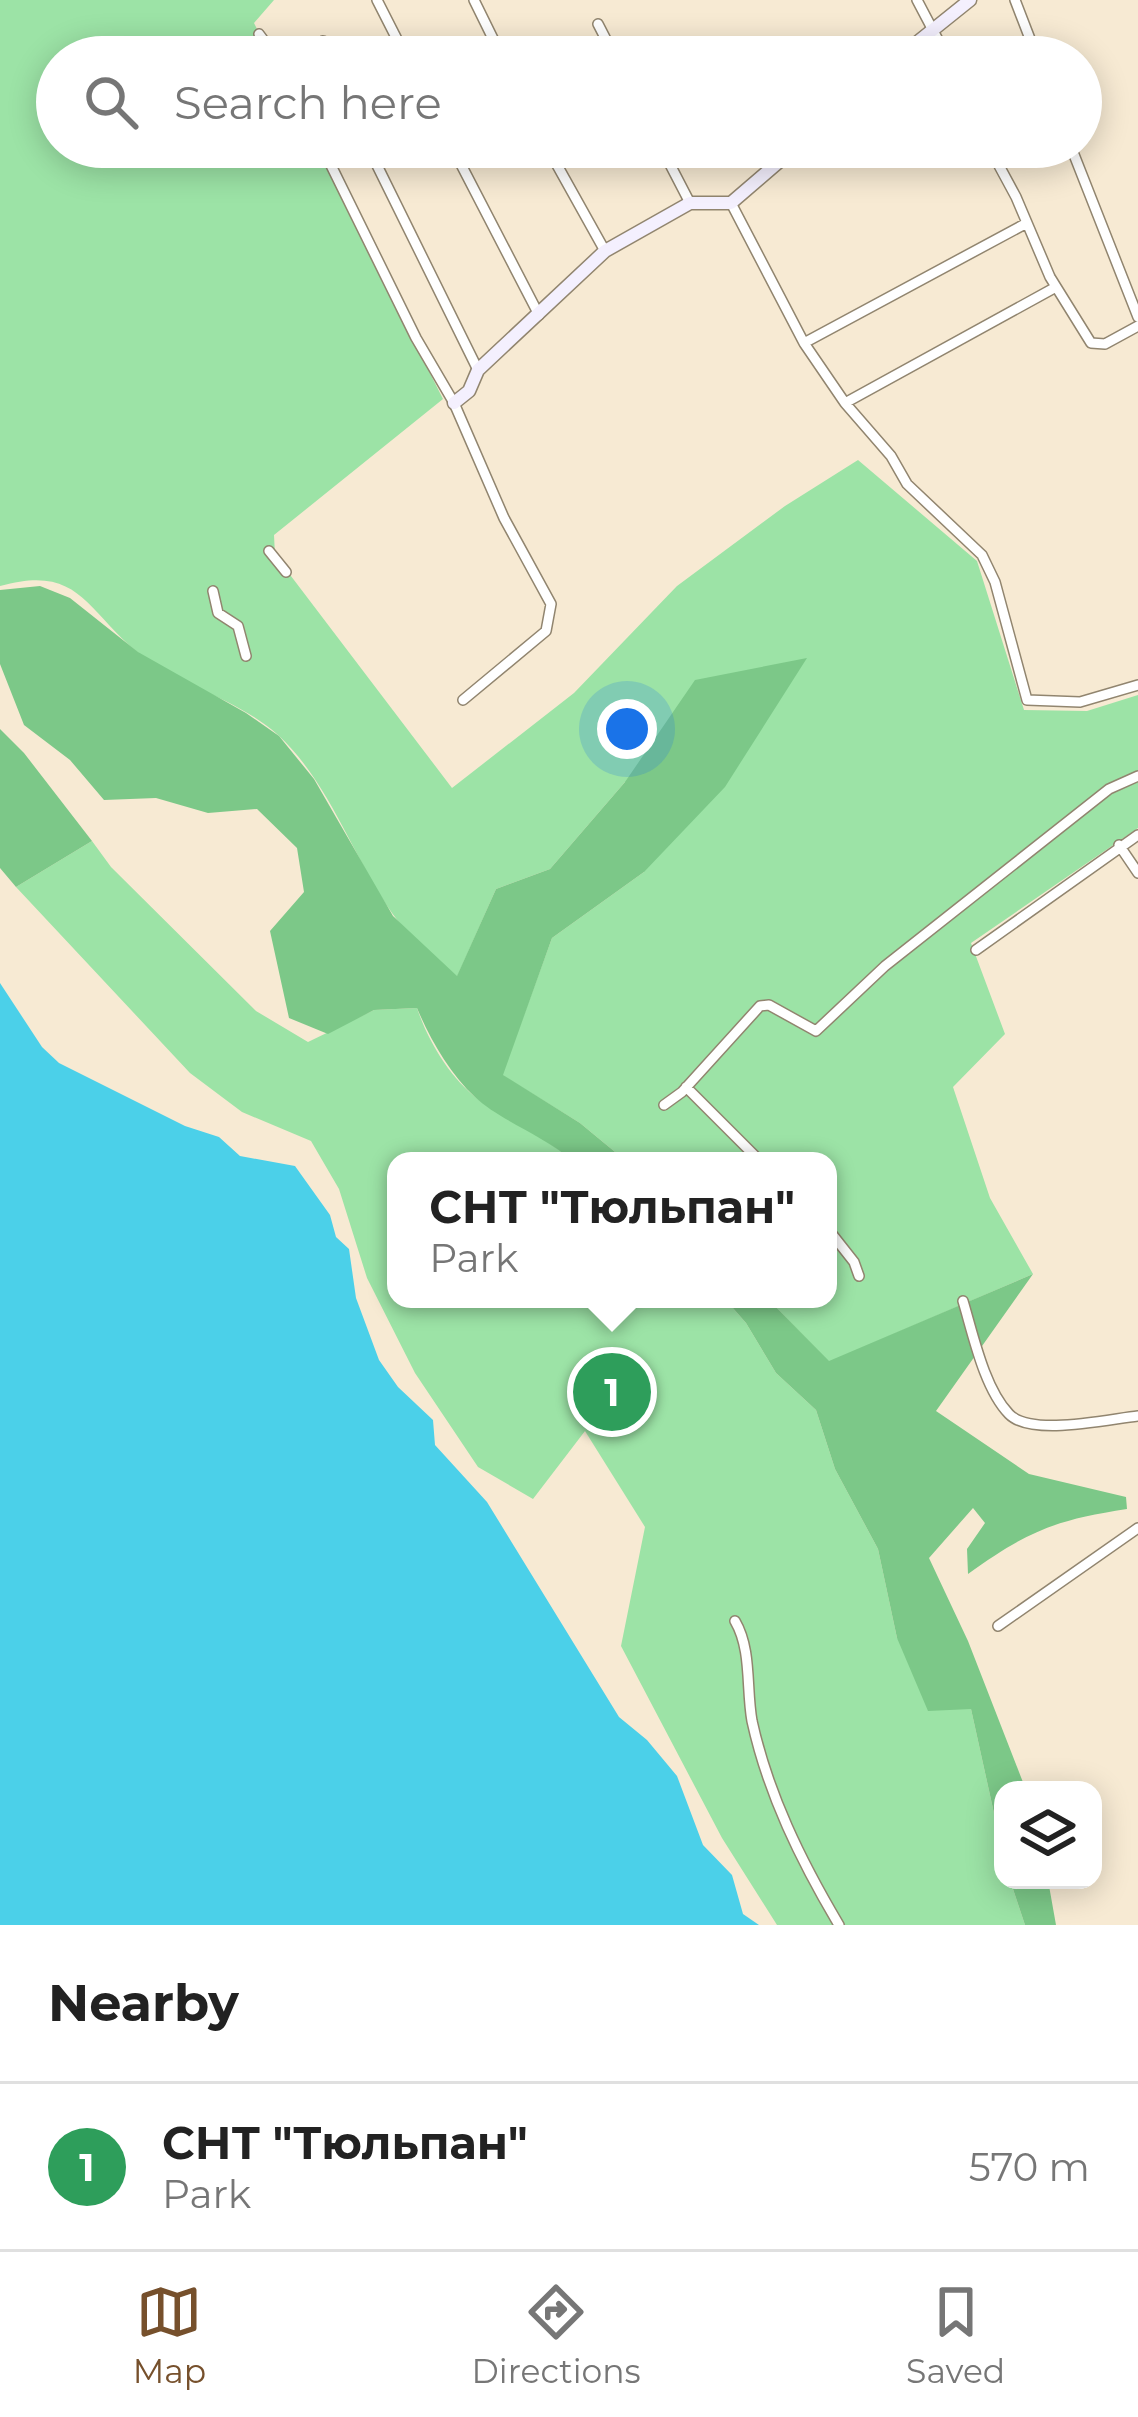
<!DOCTYPE html>
<html lang="en">
<head>
<meta charset="utf-8">
<style>
	:root { --surface:#fff; --page:#f2f2f2; --text:#222; --muted:#767676; --line:#e0e0e0; --accent:#76502c }
	body { margin:0; font-family:Montserrat,sans-serif; background:var(--page); color:var(--text) }
	.controls { position:absolute; right:36px; bottom:36px; display:grid; overflow:hidden; border-radius:24px; box-shadow:0 6px 30px #0003 }
	.controls button { width:108px; height:108px; display:grid; place-items:center; padding:0; border:0; border-bottom:3px solid var(--line); background:var(--surface); color:var(--text); font:60px sans-serif }
	.you { position:absolute; left:627px; top:729px; width:42px; height:42px; margin:-30px; border:9px solid #fff; border-radius:50%; background:#1a73e8; box-shadow:0 0 0 18px #1a73e833 }
	.badge { display:grid; place-items:center; width:78px; height:78px; border-radius:50%; background:var(--accent); color:#fff; font-size:39px; font-weight:700 }
	.pin { position:absolute; translate:-50% -50%; border:6px solid #fff; box-shadow:0 3px 12px #0006 }
	.popup { position:absolute; left:387px; top:1152px; width:450px; height:156px; box-sizing:border-box; display:grid; place-content:center; border-radius:24px; background:var(--surface); filter:drop-shadow(0 3px 9px #0005); font-size:39px; white-space:nowrap; color:var(--muted) }
	.popup b { font-size:45px; color:var(--text) }
	.popup::after { content:''; position:absolute; left:50%; top:100%; margin-left:-24px; border:24px solid transparent; border-top-color:var(--surface) }
	.list { margin:0; padding:0; list-style:none }
	h2 { display:flex; justify-content:space-between; align-items:center; height:156px; margin:0; padding:0 48px; font-size:51px }
	h2 small { font-size:39px; font-weight:400; color:var(--muted) }
	.list li { display:grid; grid-template-columns:78px 1fr auto; gap:36px; align-items:center; box-sizing:border-box; height:168px; padding:0 48px; border-top:3px solid var(--line) }
	.list b { display:block; font-size:45px; white-space:nowrap }
	.list p { margin:0; font-size:39px; white-space:nowrap; color:var(--muted) }
	.list em { font-size:39px; font-style:normal; color:var(--muted) }
	.icon { flex:none; width:66px; height:66px; fill:none; stroke:currentColor; stroke-width:2; stroke-linecap:round; stroke-linejoin:round }
	.map { position:relative; flex:none; width:1138px; height:1925px; overflow:hidden }
	.search { position:absolute; background:var(--surface); box-shadow:0 6px 30px #0003; left:36px; right:36px; top:36px; height:132px; display:flex; align-items:center; gap:30px; box-sizing:border-box; padding:0 42px; border-radius:66px; color:var(--muted); font-size:45px }
	.sheet { height:324px; background:var(--surface) }
	nav { display:flex; justify-content:space-around; align-items:center; box-sizing:border-box; height:168px; border-top:3px solid var(--line); background:var(--surface); font-size:33px; color:var(--muted) }
	nav a { display:grid; justify-items:center; gap:6px }
	nav .on { color:var(--accent) }
	.map>svg:first-child { display:block }
</style>
</head>
<body>
<div class="map">
<svg width="1138" height="1925" viewBox="0 0 1138 1925">
	<rect width="100%" height="100%" fill="#f7ead3"/>
	<path fill="#9ce3a6" d="M 0,0 L 274,0 L 254,23 L 271,57 L 57,57 L 57,147 L 316,147 L 443,399 L 274,535 L 275,555 L 452,788 L 574,693 L 677,586 L 785,506 L 858,460 L 977,561 L 1024,710 L 1087,711 L 1138,695 L 1138,828 L 971,943 L 1005,1034 L 953,1087 L 990,1198 L 1033,1274 L 829,1362 L 768,1299 L 828,1299 L 828,1161 L 626,1161 L 580,1123 L 502,1075 L 552,938 L 644,872 L 625,782 L 550,869 L 496,889 L 457,977 C 436,957 408,937 392,913 C 352,856 330,783 278,735 C 237,698 178,686 136,651 C 85,608 78,564 0,586 Z
		M 92,841 L 111,867 L 256,1011 L 308,1042 L 374,1010 L 417,1008 C 428,1041 450,1078 479,1100 C 509,1123 544,1135 573,1161 L 396,1161 L 396,1299 L 725,1299 L 746,1323 L 776,1373 L 816,1410 L 835,1469 L 878,1549 L 897,1638 L 971,1709 L 1003,1854 L 1003,1880 L 1010,1880 L 1025,1925 L 777,1925 L 722,1838 L 621,1646 L 645,1527 L 585,1431 L 533,1499 L 478,1467 L 415,1373 L 367,1278 L 339,1189 L 311,1141 L 242,1112 L 190,1073 L 16,887 Z"/>
	<path fill="#7cc888" d="M 40,586 L 70,598 L 138,652 L 246,713 L 279,736 L 314,779 L 393,916 L 457,976 L 496,889 L 550,869 L 625,782 L 695,680 L 807,658 L 725,787 L 644,872 L 552,938 L 503,1075 L 580,1123 L 626,1161 L 573,1161 C 543,1135 499,1120 475,1097 C 450,1074 430,1039 417,1008 L 374,1010 L 328,1034 L 289,1018 L 270,931 L 304,892 L 297,848 L 257,809 L 208,813 L 156,798 L 104,800 L 70,760 L 24,725 L 0,664 L 0,590 Z
		M 0,729 L 24,753 L 92,841 L 16,887 L 0,868 Z
		M 1033,1274 L 936,1411 L 1029,1474 L 1126,1497 L 1127,1509 C 1055,1520 1028,1531 968,1574 L 967,1549 L 985,1523 L 973,1508 L 929,1558 L 968,1641 L 1026,1790 L 1003,1790 L 1003,1854 L 971,1709 L 928,1711 L 897,1638 L 878,1549 L 835,1469 L 816,1410 L 776,1373 L 746,1323 L 725,1299 L 768,1299 L 829,1361 Z
		M 1010,1880 L 1048,1880 L 1056,1925 L 1025,1925 Z"/>
	<path fill="#4bd0e9" d="M 0,983 L 42,1047 L 59,1063 L 185,1126 L 219,1137 L 240,1156 L 295,1166 L 330,1215 L 336,1237 L 349,1249 L 356,1298 L 379,1360 L 398,1387 L 433,1420 L 435,1445 L 487,1502 L 619,1717 L 647,1740 L 677,1776 L 703,1845 L 732,1875 L 743,1914 L 759,1925 L 0,1925 Z"/>
	<g fill="none" stroke-linecap="round" stroke-linejoin="round">
		<g stroke="#91856f" stroke-width="12">
			<path id="street" d="M 377,0 L 406,57
				M 474,0 L 502,57
				M 917,0 L 947,57
				M 1015,0 L 1037,57
				M 598,24 L 615,57
				M 259,34 L 276,57
				M 323,57 L 317,48 L 323,41 L 343,50 L 340,57
				M 322,147 L 416,338 L 454,403 L 504,518 L 551,604 L 546,631 L 463,700
				M 368,147 L 478,370
				M 452,147 L 539,315
				M 547,147 L 605,251
				M 661,147 L 690,203
				M 989,147 L 1016,197 L 1050,277 L 1091,343 L 1105,344 L 1138,326
				M 1071,147 L 1138,317
				M 731,203 L 804,343 L 845,403 L 891,456 L 907,484 L 982,555 L 995,582 L 1027,700 L 1080,702 L 1138,685
				M 804,343 L 1025,224
				M 845,403 L 1056,287
				M 269,551 L 286,572
				M 213,591 L 218,613 L 238,626 L 246,656
				M 1119,845 L 1138,873
				M 976,950 L 1138,835
				M 686,1087 L 760,1161
				M 664,1105 L 682,1092 L 760,1006 L 769,1005 L 816,1031 L 885,966 L 1109,789 L 1138,776
				M 828,1229 L 854,1262 L 859,1276
				M 963,1301 C 973,1334 984,1388 1009,1414 C 1031,1437 1109,1419 1138,1416
				M 735,1621 C 752,1650 746,1688 752,1721 C 768,1794 801,1861 839,1925
				M 998,1626 L 1138,1528"/>
		</g>
		<g stroke="#91856f" stroke-width="15">
			<path id="secondary" d="M 899,57 L 970,0
				M 454,403 L 469,391 L 478,370 L 605,251 L 690,203 L 731,203 L 796,147"/>
		</g>
		<use href="#street" stroke="#fff" stroke-width="9"/>
		<use href="#secondary" stroke="#f4f0fe" stroke-width="12"/>
	</g>
</svg>
<div class="controls">
<button><svg class="icon" aria-label="layers" viewBox="0 0 24 24"><path d="M12 4l9 5-9 5-9-5zM3 14l9 5 9-5"/></svg></button>
</div>
<div class="you"></div>
<div class="pin badge" style="left:612px;top:1392px;background:#2e9e5b">1</div>
<div class="popup"><b>СНТ &quot;Тюльпан&quot;</b>Park</div>
<div class="search"><svg class="icon" aria-label="search" viewBox="0 0 24 24"><circle cx="10" cy="10" r="6"/><path d="M15 15l6 6"/></svg>Search here</div>
</div>
<section class="sheet">
<h2>Nearby<small></small></h2>
<ul class="list">
<li><span class="badge" style="background:#2e9e5b">1</span><div><b>СНТ &quot;Тюльпан&quot;</b><p>Park</p></div><em>570 m</em></li>
</ul>
</section>
<nav>
<a class="on"><svg class="icon" aria-label="map" viewBox="0 0 24 24"><path d="M3 6l6-2 6 2 6-2v14l-6 2-6-2-6 2zM9 4v14M15 6v14"/></svg>Map</a>
<a><svg class="icon" aria-label="directions" viewBox="0 0 24 24"><path d="M12 3l9 9-9 9-9-9zM9 14v-3h6M13 9l2 2-2 2"/></svg>Directions</a>
<a><svg class="icon" aria-label="saved" viewBox="0 0 24 24"><path d="M7 4h10v16l-5-4-5 4z"/></svg>Saved</a>
</nav>
</body>
</html>
